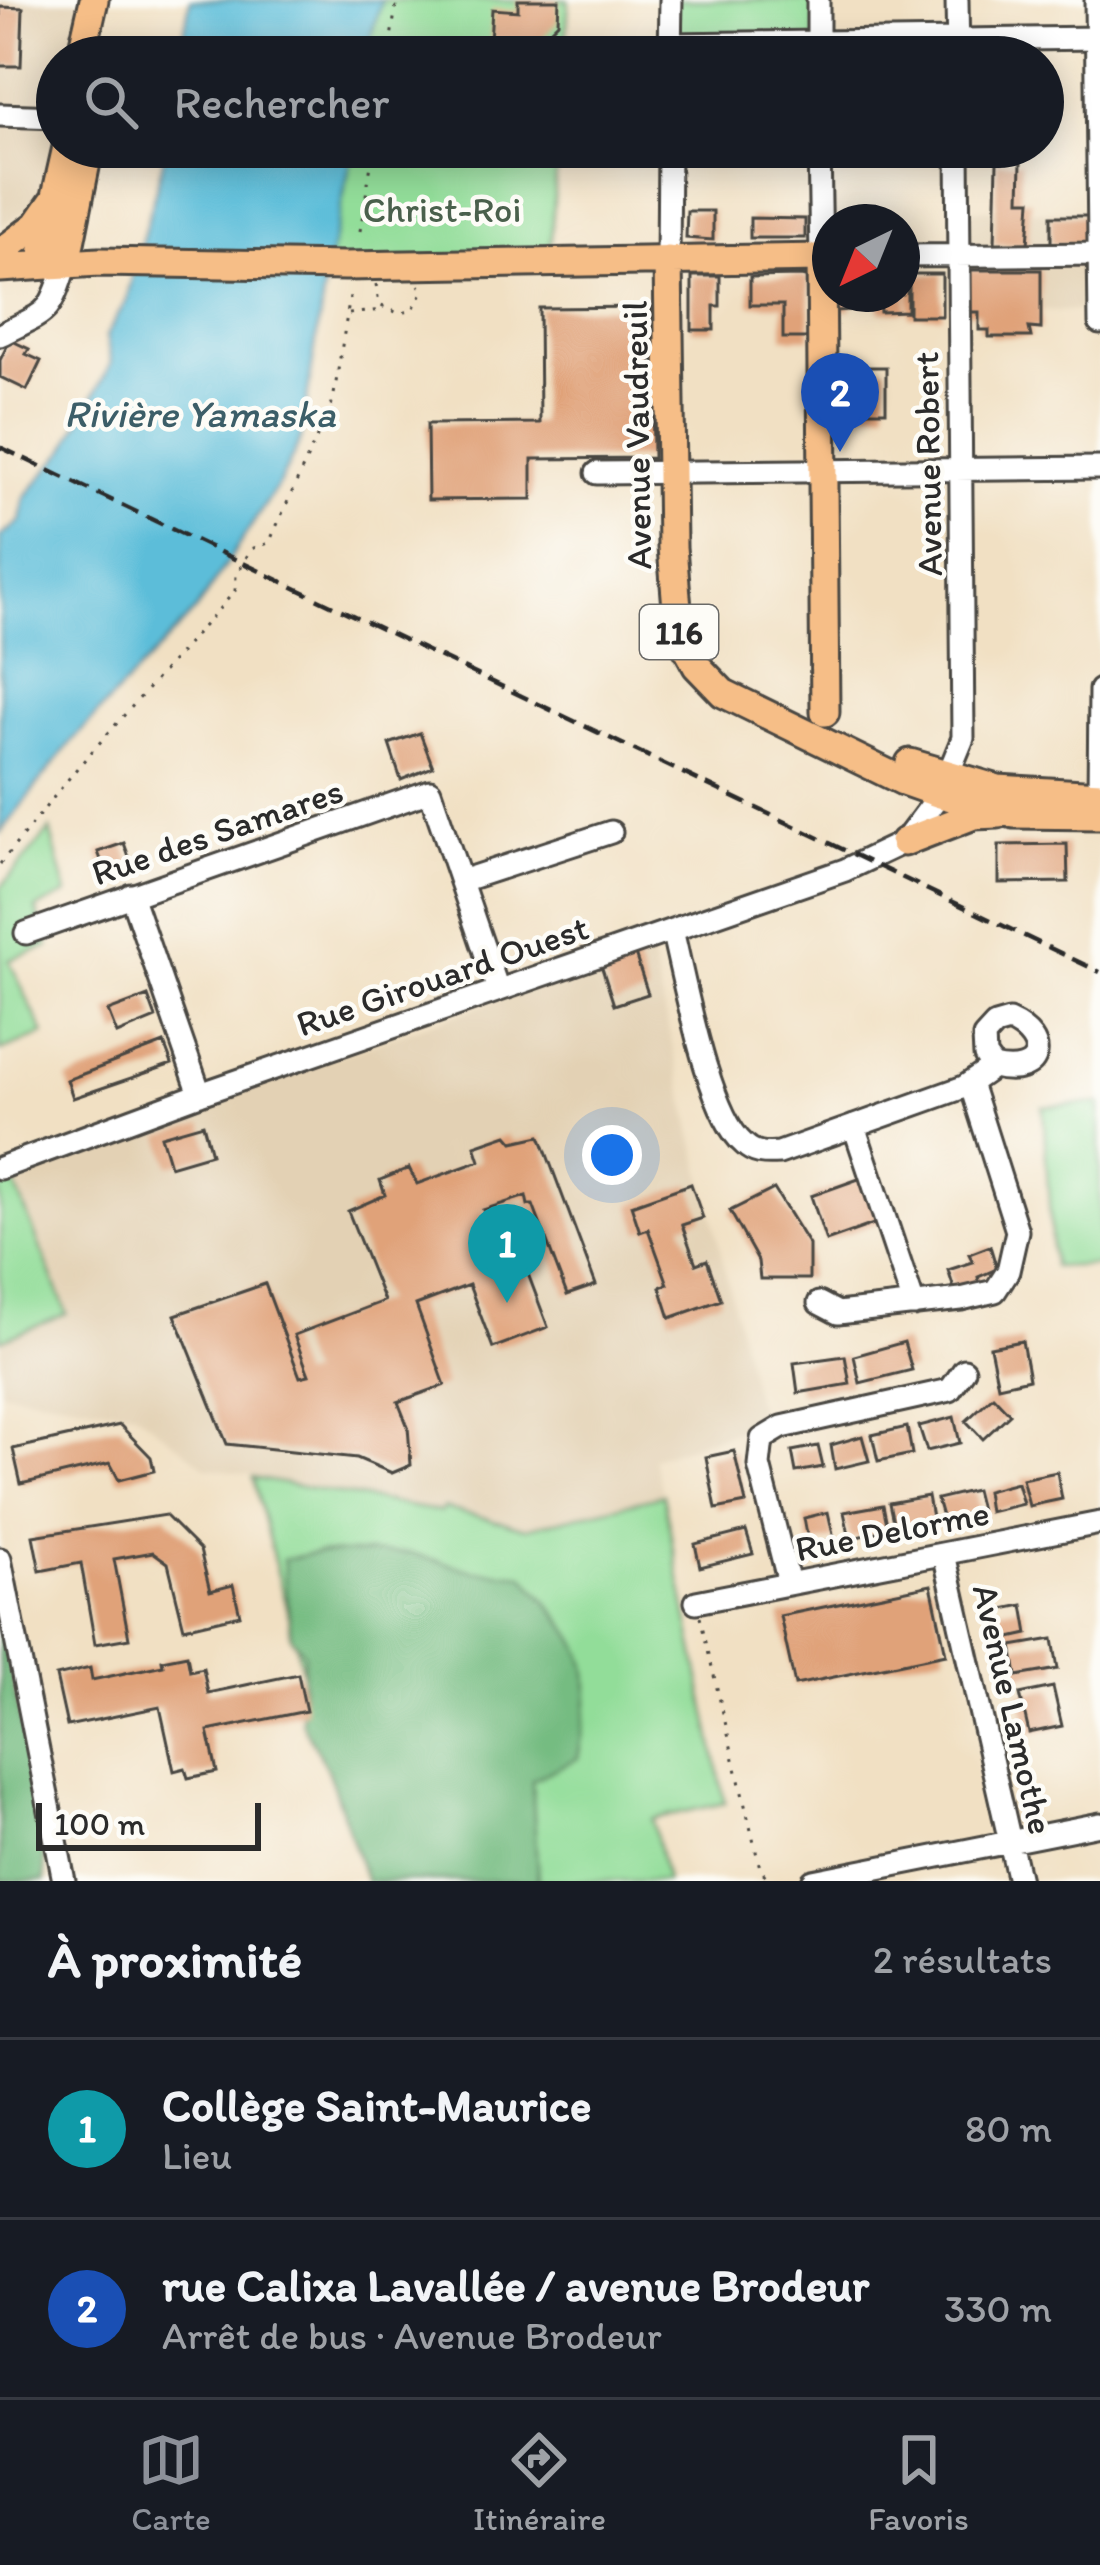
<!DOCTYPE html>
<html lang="fr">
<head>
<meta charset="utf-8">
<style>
	:root { --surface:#171b24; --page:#242831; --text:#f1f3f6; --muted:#9ea1a6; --line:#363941; --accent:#8c9099 }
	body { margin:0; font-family:Itim,sans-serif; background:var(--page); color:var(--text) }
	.compass { position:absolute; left:812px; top:204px; width:108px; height:108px; border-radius:50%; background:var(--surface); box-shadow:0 6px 30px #0003; rotate:223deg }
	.scale { position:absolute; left:36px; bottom:30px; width:225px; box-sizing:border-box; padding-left:12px; border:6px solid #2b2b2b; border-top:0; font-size:33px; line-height:42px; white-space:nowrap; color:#2b2b2b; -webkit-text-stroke:9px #fdfcf7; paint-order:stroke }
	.you { position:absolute; left:612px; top:1155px; width:42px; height:42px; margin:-30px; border:9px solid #fff; border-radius:50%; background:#1a73e8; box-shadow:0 0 0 18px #1a73e833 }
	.badge { display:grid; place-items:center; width:78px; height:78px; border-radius:50%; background:var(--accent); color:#fff; font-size:39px; font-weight:700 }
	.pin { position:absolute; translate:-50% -99px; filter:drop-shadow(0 3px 6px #0008) }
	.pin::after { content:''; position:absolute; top:63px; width:42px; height:36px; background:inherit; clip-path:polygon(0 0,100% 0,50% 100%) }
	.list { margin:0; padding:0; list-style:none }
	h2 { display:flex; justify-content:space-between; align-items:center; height:156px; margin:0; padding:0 48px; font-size:51px }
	h2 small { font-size:39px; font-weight:400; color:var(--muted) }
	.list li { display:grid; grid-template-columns:78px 1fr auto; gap:36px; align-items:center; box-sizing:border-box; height:180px; padding:0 48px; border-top:3px solid var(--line) }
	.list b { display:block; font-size:45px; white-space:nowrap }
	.list p { margin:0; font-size:39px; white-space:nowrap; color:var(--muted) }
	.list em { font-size:39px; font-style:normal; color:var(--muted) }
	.icon { flex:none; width:66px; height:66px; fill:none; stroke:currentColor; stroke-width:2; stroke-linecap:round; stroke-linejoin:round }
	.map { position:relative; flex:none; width:1100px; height:1881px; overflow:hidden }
	.search { position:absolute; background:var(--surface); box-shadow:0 6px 30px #0003; left:36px; right:36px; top:36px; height:132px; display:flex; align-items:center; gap:30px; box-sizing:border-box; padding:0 42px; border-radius:66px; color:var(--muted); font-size:45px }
	.sheet { height:516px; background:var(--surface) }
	nav { display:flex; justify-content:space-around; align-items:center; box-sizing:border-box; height:168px; border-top:3px solid var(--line); background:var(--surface); font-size:33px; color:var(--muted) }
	nav a { display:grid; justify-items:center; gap:6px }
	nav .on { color:var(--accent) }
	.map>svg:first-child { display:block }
</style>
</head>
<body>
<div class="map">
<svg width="1100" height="1881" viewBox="0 0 1100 1881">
	<rect width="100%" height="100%" fill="#fdfcf7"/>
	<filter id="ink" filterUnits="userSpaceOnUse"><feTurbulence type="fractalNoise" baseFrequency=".00833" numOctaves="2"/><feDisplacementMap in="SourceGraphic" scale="24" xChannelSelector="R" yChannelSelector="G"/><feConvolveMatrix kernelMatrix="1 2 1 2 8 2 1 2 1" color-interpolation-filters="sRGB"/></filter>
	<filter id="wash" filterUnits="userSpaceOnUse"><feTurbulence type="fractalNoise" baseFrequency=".004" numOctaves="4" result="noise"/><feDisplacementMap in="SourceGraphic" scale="48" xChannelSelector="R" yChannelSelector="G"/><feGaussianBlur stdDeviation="2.7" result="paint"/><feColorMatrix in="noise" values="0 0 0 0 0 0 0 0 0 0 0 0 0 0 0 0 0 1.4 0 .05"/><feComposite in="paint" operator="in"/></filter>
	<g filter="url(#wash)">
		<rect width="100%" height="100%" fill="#f1e0c3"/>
		<path fill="#e3d1b4" d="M 0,0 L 87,0 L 79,57 L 57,57 L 57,147 L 47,198 L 0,227 Z
			M 962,209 L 1100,213 L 1100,310 L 958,314 Z
			M 649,946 L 761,1423 L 653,1458 L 663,1495 L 527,1528 L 206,1467 L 135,1412 L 0,1391 L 0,1340 L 66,1314 L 10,1172 Z"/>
		<path fill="#92dd99" stroke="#5e8462" stroke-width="3" d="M 382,0 L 569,0 L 565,57 L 364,57 Z
			M 669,0 L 814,0 L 815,47 L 670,48 Z
			M 354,147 L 558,147 L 549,266 L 327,269 Z
			M 50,830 L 67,894 L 36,909 L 49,946 L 9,960 L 44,1034 L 0,1051 L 0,888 Z
			M 1100,1103 L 1100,1265 L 1053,1267 L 1043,1107 Z
			M 10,1172 L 67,1314 L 0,1340 L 0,1177 Z
			M 253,1478 L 441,1512 L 443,1508 L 527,1528 L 663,1495 L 725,1803 L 652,1819 L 666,1881 L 366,1881 L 328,1771 Z"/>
		<path fill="#75bc81" stroke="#507456" stroke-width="3" d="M 318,1553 L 410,1553 L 474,1571 L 524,1575 C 591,1655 598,1654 578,1758 L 532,1780 L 538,1881 L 366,1881 L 328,1771 L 301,1722 L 304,1653 L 291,1637 L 283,1559 Z
			M 0,1617 L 43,1836 L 45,1881 L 0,1881 Z"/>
		<path fill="#5bbdd9" stroke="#437482" stroke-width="3" d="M 190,0 L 382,0 L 364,57 L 180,57 Z
			M 167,147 L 354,147 L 327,269 L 301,439 L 280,482 L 196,610 L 72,741 L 0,833 L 0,537 L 21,521 L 25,497 L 66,449 L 111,363 L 106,336 L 126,301 Z"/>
		<g id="blocks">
			<path fill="#e0a279" d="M 518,0 L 559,0 L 558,22 L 543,37 L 542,57 L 489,57 L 492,9 L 518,11 Z
				M 0,7 L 23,8 L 21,66 L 0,66 Z
				M 997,162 L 1021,162 L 1020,200 L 1031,200 L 1028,245 L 995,244 Z
				M 687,211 L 713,211 L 713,240 L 686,238 Z
				M 1051,216 L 1089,216 L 1089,244 L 1051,244 Z
				M 750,218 L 805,219 L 805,238 L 750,238 Z
				M 962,270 L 1041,270 L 1041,329 L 1029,328 L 1031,337 L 989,337 L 989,330 L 979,330 L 979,312 L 963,312 Z
				M 907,272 L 907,311 L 880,312 L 879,294 L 902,294 L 902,273 Z
				M 909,274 L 942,274 L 942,316 L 909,316 Z
				M 692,276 L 720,276 L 720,306 L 714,306 L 714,330 L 692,330 Z
				M 801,276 L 809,278 L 810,338 L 783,338 L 783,305 L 750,305 L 750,277 Z
				M 835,294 L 871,294 L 871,304 L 850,300 L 851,310 L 835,311 Z
				M 651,307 L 653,458 L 532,459 L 532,499 L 428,500 L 427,424 L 540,423 L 539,308 Z
				M 10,340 L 29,349 L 26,354 L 41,361 L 27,390 L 0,377 L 0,360 Z
				M 837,367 L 886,367 L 886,411 L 837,411 Z
				M 420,733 L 433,767 L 401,780 L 389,744 Z
				M 124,843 L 131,863 L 106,873 L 98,852 Z
				M 1067,844 L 1068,882 L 999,883 L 999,845 Z
				M 635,954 L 648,994 L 614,1005 L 601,965 Z
				M 148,996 L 156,1018 L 117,1034 L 108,1011 Z
				M 164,1043 L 172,1064 L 73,1098 L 67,1080 Z
				M 203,1124 L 211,1154 L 170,1166 L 161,1136 Z
				M 507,1135 L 513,1142 L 540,1136 L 596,1285 L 567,1295 L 533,1205 L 528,1205 L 526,1196 L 483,1210 L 502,1263 L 522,1258 L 548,1327 L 493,1348 L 469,1285 L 416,1305 L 445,1385 L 398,1402 L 408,1427 L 411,1465 L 392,1473 L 357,1458 L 227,1444 L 175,1315 L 265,1284 L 300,1377 L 309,1375 L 294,1335 L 384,1301 L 348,1211 L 385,1195 L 380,1180 L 409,1168 L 417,1184 L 480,1161 L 475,1146 Z
				M 867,1176 L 882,1221 L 826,1241 L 811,1196 Z
				M 691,1184 L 703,1218 L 682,1225 L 696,1264 L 707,1260 L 721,1300 L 670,1318 L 660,1287 L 668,1284 L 648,1229 L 640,1232 L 631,1205 Z
				M 774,1189 L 809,1245 L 809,1279 L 760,1279 L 758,1261 L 730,1211 Z
				M 990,1246 L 997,1269 L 978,1277 L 980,1284 L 955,1292 L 948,1270 L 973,1262 L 969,1254 Z
				M 1022,1341 L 1029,1379 L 998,1386 L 990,1347 Z
				M 904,1342 L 912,1370 L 860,1383 L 854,1356 Z
				M 845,1356 L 850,1384 L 798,1393 L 794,1363 Z
				M 993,1396 L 1010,1414 L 983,1439 L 966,1421 Z
				M 954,1417 L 960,1443 L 927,1451 L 919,1426 Z
				M 120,1425 L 151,1457 L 154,1471 L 119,1480 L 110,1463 L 21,1484 L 13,1449 Z
				M 907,1427 L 912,1454 L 878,1461 L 872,1435 Z
				M 862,1436 L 869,1461 L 835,1469 L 831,1445 Z
				M 818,1446 L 823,1467 L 796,1472 L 792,1451 Z
				M 734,1451 L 746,1503 L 716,1509 L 706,1457 Z
				M 1057,1472 L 1062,1499 L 1029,1506 L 1022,1479 Z
				M 1017,1483 L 1023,1504 L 989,1512 L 986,1491 Z
				M 975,1490 L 980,1510 L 943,1520 L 937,1499 Z
				M 928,1496 L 933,1523 L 895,1531 L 889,1503 Z
				M 883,1505 L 888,1529 L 850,1539 L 844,1512 Z
				M 828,1512 L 834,1539 L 809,1545 L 804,1518 Z
				M 165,1515 L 200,1550 L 210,1591 L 233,1585 L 240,1615 L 184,1628 L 168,1563 L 153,1552 L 114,1559 L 129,1638 L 95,1644 L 81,1563 L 40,1571 L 33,1536 Z
				M 746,1531 L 753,1554 L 700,1567 L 695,1544 Z
				M 931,1585 L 946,1654 L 795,1685 L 780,1616 Z
				M 1023,1605 L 1028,1634 L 1006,1639 L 999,1610 Z
				M 1053,1639 L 1058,1669 L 1017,1676 L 1012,1646 Z
				M 187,1655 L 190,1671 L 203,1668 L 208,1693 L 298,1674 L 306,1711 L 208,1731 L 217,1772 L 188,1778 L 185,1768 L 174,1771 L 160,1707 L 67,1726 L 56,1676 L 90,1668 L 92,1680 L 163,1665 L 162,1660 Z
				M 1053,1687 L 1062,1726 L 1029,1733 L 1020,1694 Z"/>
		</g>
	</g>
	<g filter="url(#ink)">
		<use href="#blocks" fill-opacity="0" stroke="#494642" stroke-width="3"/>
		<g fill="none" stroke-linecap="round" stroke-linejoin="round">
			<g stroke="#494642" stroke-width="27">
				<path id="minor" d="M 818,0 L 818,57
					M 957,0 L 958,57
					M 1096,0 L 1100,323
					M 670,44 L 1100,38
					M 670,56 L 671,0
					M 0,115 L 57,117
					M 819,147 L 821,258 L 830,257
					M 902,256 L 1100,254
					M 668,260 L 669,147
					M 0,335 C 49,310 49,317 66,263
					M 597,473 L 1100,468
					M 1099,795 L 1100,690
					M 461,881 L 611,832
					M 131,895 L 200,1094
					M 672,930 C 684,978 708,1114 744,1144 C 754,1154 765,1154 779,1153 L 964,1087 L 993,1067 C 1042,1079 1052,1040 1009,1021 L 995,1025 L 984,1037 L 985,1056 L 993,1067
					M 26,933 L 430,791 L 498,990
					M 854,1126 L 914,1305
					M 0,1168 L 200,1094 L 845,870 L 904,842 L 940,794 L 963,738 L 958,147
					M 819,1303 L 838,1313 L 961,1299 L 995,1291 L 1008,1271 L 1017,1231 L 970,1083
					M 944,1554 L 1019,1881
					M 0,1559 L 64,1881
					M 789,1583 L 759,1465 L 762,1439 L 782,1427 L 950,1390 L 964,1370
					M 696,1602 L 1100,1523
					M 813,1881 L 1100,1824"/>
			</g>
			<g stroke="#494642" stroke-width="33">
				<path id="major" d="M 81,57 L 94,0
					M 0,253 L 37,225 L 53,202
					M 668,260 L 672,547 L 679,633 L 697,666 L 723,693 L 903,781 L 940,794 L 1014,814 L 1100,815
					M 41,263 L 67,147
					M 66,263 L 89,147
					M 0,268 L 99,262 L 346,266 L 821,258 L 825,712
					M 910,763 L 998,789 L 1100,795
					M 904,842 L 974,815 L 998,814"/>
			</g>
			<path stroke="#494642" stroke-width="3" stroke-dasharray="3 9" stroke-linecap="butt" d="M 388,57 L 397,0
				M 360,231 L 374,147
				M 376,284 L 379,305 L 398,313 L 412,311 L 423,291 L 419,285
				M 349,314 L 381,310
				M 0,864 L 78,767 L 235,591 L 236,576 L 251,549 L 269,543 L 333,401 L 351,290
				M 700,1617 L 760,1868 L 769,1881"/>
			<use href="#minor" stroke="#fff" stroke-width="21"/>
			<use href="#major" stroke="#f6be87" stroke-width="27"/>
			<path stroke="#2b2b2b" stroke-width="4.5" stroke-dasharray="18 9" stroke-linecap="butt" d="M 0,447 L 1100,972"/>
		</g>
	</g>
	<g text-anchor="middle" stroke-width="9" stroke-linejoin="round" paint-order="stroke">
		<rect fill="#fdfcf7" stroke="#6a6a68" stroke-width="3" x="640" y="605" width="78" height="54" rx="9"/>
		<g font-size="33" font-weight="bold" fill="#2b2b2b">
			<text x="679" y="644">116</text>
		</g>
		<g font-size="36" fill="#4a604c" stroke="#fdfcf7">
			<text x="442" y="222">Christ-Roi</text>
		</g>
		<g font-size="36" fill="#2b2b2b" stroke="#fdfcf7">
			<text transform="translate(636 435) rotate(-91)" y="13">Avenue Vaudreuil</text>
			<text transform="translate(927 464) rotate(-91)" y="13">Avenue Robert</text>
			<text transform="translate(217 831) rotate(-19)" y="13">Rue des Samares</text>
			<text transform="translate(442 975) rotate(-19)" y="13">Rue Girouard Ouest</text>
			<text transform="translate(892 1530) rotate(-11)" y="13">Rue Delorme</text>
			<text transform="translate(1014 1709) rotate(77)" y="13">Avenue Lamothe</text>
		</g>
		<g font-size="39" font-style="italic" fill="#3c5e68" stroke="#fdfcf7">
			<text x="200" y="427">Rivière Yamaska</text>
		</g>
	</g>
</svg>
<svg class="compass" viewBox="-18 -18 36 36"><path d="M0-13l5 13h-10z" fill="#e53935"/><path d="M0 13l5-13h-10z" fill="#9ea1a6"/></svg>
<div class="scale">100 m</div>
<div class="you"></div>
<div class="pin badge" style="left:507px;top:1303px;background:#0f9aa8">1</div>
<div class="pin badge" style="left:840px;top:452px;background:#1a4fb4">2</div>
<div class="search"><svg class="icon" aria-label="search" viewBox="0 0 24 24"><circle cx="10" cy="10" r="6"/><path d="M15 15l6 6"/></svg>Rechercher</div>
</div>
<section class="sheet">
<h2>À proximité<small>2 résultats</small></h2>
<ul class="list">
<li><span class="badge" style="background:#0f9aa8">1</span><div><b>Collège Saint-Maurice</b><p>Lieu</p></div><em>80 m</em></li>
<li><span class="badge" style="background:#1a4fb4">2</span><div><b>rue Calixa Lavallée / avenue Brodeur</b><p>Arrêt de bus · Avenue Brodeur</p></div><em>330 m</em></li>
</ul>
</section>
<nav>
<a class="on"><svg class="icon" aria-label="map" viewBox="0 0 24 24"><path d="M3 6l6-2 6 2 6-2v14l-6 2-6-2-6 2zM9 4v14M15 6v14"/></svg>Carte</a>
<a><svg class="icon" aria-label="directions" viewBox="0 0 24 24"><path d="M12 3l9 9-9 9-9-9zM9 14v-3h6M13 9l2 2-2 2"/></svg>Itinéraire</a>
<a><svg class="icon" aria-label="saved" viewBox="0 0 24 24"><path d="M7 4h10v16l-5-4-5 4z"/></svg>Favoris</a>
</nav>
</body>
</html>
